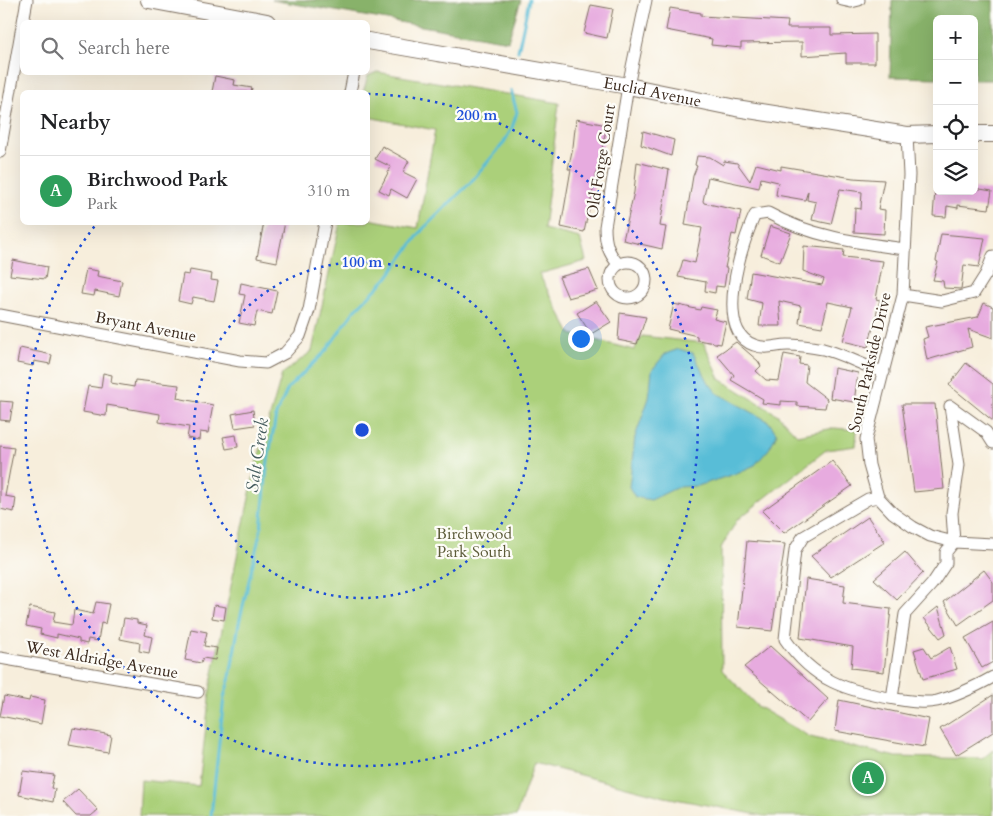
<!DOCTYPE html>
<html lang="en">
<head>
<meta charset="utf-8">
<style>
	:root { --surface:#fff; --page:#f2f2f2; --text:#202124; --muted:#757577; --line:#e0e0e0; --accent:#c8321e }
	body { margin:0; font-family:Cardo,serif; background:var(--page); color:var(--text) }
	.controls { position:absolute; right:15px; top:15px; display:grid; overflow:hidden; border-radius:8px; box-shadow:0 5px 20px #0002 }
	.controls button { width:45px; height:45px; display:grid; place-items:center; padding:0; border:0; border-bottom:1px solid var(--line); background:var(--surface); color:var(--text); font:25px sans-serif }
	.you { position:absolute; left:580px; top:338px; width:18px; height:18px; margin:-12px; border:4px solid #fff; border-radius:50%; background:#1a73e8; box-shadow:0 0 0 8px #1a73e833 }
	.badge { display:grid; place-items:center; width:32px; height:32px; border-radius:50%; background:var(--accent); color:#fff; font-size:16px; font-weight:700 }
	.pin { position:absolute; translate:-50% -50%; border:2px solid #fff; box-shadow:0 1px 5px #0006 }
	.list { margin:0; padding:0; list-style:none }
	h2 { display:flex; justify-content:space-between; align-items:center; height:65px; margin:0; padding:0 20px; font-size:21px }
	h2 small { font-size:16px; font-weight:400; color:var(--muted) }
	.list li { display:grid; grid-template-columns:32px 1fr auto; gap:15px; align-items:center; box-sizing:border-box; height:70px; padding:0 20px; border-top:1px solid var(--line) }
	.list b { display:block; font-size:19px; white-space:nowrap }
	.list p { margin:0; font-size:16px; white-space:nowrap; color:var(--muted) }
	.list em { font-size:16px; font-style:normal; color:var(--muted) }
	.icon { flex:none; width:28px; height:28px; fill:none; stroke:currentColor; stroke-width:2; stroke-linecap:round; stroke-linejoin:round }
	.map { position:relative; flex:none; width:993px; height:816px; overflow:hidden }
	.search { position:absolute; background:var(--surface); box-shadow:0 5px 20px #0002; left:20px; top:20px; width:350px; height:55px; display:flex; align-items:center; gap:12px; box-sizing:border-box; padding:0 18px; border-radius:8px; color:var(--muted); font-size:19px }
	.panel { position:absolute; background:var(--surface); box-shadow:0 5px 20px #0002; left:20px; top:90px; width:350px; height:135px; border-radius:8px }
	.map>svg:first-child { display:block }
</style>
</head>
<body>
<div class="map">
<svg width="993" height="816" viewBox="0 0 993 816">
	<rect width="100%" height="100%" fill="#fdfcf7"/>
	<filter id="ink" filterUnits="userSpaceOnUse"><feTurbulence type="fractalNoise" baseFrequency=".02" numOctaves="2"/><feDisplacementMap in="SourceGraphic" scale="10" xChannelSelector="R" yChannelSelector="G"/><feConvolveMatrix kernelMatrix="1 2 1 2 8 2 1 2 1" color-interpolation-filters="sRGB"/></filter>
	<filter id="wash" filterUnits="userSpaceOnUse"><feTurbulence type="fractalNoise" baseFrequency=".0096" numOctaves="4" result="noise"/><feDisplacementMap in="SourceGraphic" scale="20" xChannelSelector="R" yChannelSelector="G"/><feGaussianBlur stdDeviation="1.12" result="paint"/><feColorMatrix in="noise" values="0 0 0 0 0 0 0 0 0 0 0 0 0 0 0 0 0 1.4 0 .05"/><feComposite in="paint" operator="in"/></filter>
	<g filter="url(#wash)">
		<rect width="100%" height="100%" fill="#f7eedc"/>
		<path fill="#abd07a" stroke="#737d4c" d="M 377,72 L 559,103 L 544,229 L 580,238 L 586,261 L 539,274 L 571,334 L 634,350 L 642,336 L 704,343 L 720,379 L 778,415 L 797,435 L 834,428 L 857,430 L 856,446 L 826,450 L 737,520 L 721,548 L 722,670 L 757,706 L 810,737 L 896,757 L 982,759 L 993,750 L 993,816 L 764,816 L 665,797 L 534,763 L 516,816 L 139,816 L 141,780 L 199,786 L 211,683 L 255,469 L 282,374 L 312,351 L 340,223 L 368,222 L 368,219 L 418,228 L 435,130 L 368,117 L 368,92 L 363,92 L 368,76 Z"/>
		<path fill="#88b26a" stroke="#626e44" d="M 272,0 L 521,0 L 508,41 Z
			M 892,0 L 993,0 L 993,80 L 974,80 L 974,19 L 937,19 L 937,78 L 890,77 Z"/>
		<path fill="#59bdd7" stroke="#4a747a" d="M 679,349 L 693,353 L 709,383 L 717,393 L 768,421 L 777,434 L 769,449 L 755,465 L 737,473 L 698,486 L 678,487 L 651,500 L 635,497 L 629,487 L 635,437 L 649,398 L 652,370 L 665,354 Z"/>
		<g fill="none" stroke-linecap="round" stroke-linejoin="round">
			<path stroke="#59bdd7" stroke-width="3" d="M 518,51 L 529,0
				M 211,816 L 224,697 L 230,677 L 239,623 L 261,529 L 267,467 L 276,415 L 288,388 L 326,351 L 354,311 L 387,278 L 423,229 L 470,183 L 503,144 L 512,128 L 517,112 L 511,91"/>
		</g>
		<g id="blocks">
			<path fill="#e7abdf" d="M 591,5 L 613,9 L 607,38 L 584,33 Z
				M 670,8 L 701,13 L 701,16 L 788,21 L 787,28 L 831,28 L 831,35 L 875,34 L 875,63 L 846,63 L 846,53 L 802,56 L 802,42 L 741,43 L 741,48 L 711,45 L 712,39 L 666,30 Z
				M 215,76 L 235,80 L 234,85 L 252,88 L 251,92 L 212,92 Z
				M 576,119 L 607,125 L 584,232 L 561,227 L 571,169 L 568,169 L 573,147 Z
				M 643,131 L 674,140 L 671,156 L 641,145 Z
				M 382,146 L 409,161 L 403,172 L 417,179 L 407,198 L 391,189 L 389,195 L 379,190 L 391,167 L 375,159 Z
				M 697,156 L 710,157 L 723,165 L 724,161 L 737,163 L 750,181 L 756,164 L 781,170 L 781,166 L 853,178 L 884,180 L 878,209 L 885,210 L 884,234 L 854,232 L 855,208 L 861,209 L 862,192 L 840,189 L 831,224 L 812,220 L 816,202 L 807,200 L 808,191 L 805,200 L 776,195 L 778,182 L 761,178 L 759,188 L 708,177 L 703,201 L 704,203 L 741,211 L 736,235 L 732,234 L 725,268 L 727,268 L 724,287 L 716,286 L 715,293 L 705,291 L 706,282 L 678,277 L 683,260 L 695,263 L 702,228 L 685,225 L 693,176 L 697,166 L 695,165 Z
				M 637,162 L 669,170 L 660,226 L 666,227 L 662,249 L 623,240 L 634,192 Z
				M 974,188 L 992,191 L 989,209 L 958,205 L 958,208 L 947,206 L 946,217 L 933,216 L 935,191 L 967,192 L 974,191 Z
				M 264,222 L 285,222 L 277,262 L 257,258 Z
				M 770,226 L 791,233 L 780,262 L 761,255 Z
				M 941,234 L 985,238 L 979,267 L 964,265 L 961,289 L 944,288 L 943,281 L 933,280 L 938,262 L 936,261 Z
				M 804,246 L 844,250 L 843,257 L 883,261 L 876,299 L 880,300 L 868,347 L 843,341 L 852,307 L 828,302 L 822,327 L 799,323 L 801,306 L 779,301 L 781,326 L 759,326 L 762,303 L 747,299 L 751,272 L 822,285 L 824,279 L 803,271 Z
				M 13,260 L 47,267 L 45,279 L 10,275 Z
				M 86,269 L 98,271 L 97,276 L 122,281 L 119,296 L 95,291 L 94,296 L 81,294 Z
				M 589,269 L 598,290 L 568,298 L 559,277 Z
				M 190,270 L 212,274 L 211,280 L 218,281 L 214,301 L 193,297 L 191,304 L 178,301 L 183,274 L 189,275 Z
				M 241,283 L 277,291 L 272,314 L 257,311 L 254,326 L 239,323 L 245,295 L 239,294 Z
				M 596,301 L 611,322 L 591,334 L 577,313 Z
				M 984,303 L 993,307 L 993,338 L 968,329 L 972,347 L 927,360 L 923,339 L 928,337 L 925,327 L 978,317 Z
				M 674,304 L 700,310 L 701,307 L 717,310 L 714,319 L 726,322 L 721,344 L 697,340 L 697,336 L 668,329 Z
				M 620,313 L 646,317 L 637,344 L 618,340 Z
				M 736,342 L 758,361 L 761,366 L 756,371 L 766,380 L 779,381 L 784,354 L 800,357 L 799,364 L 807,365 L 805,382 L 827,399 L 825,408 L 797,406 L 797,402 L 781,401 L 781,405 L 762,403 L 763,399 L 731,380 L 734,375 L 717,355 Z
				M 20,348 L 52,355 L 50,364 L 34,361 L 33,366 L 17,363 Z
				M 966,363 L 993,384 L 993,421 L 949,385 Z
				M 834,368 L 858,373 L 854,402 L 830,398 Z
				M 103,373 L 112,375 L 111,383 L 134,387 L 135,380 L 179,385 L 177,398 L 213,405 L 208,433 L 200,432 L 199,440 L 187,438 L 189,427 L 159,422 L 160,414 L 107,405 L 106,416 L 83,412 L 88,386 L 101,388 Z
				M 0,401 L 13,402 L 10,421 L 0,420 Z
				M 902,404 L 935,404 L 944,489 L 914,492 Z
				M 253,410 L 255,425 L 235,428 L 232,414 Z
				M 236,435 L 238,447 L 226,449 L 223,437 Z
				M 0,446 L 14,448 L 5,496 L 16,498 L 14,512 L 0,509 Z
				M 832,461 L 852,486 L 784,533 L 762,511 Z
				M 868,517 L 885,542 L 831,577 L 811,556 Z
				M 747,541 L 785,544 L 772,631 L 738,627 Z
				M 905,552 L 923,573 L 897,600 L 874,579 Z
				M 984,570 L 993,582 L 993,600 L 958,625 L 944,602 Z
				M 806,579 L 845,585 L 843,603 L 891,609 L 884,672 L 851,668 L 853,647 L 800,638 Z
				M 96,602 L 109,604 L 105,624 L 101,623 L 98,641 L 88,639 L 87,644 L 79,642 L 79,639 L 57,634 L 57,638 L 40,634 L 41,629 L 26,626 L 30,607 L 55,612 L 53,622 L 72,625 L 74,610 L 93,614 Z
				M 214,605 L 226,607 L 224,620 L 212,618 Z
				M 938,607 L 946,634 L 940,638 L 924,618 Z
				M 124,618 L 137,620 L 137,623 L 147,625 L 145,635 L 152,637 L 149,653 L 139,651 L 140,643 L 120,639 Z
				M 993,622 L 993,662 L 982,668 L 965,638 Z
				M 191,629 L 207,632 L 204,646 L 217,648 L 215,660 L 203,658 L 201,663 L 185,660 Z
				M 770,646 L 828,699 L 808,722 L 744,667 Z
				M 924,647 L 931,658 L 950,647 L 957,669 L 923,679 L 914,650 Z
				M 993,695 L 993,732 L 956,755 L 940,729 Z
				M 4,696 L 29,701 L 30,697 L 45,700 L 41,724 L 0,716 Z
				M 839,700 L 929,719 L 924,747 L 835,731 Z
				M 73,728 L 111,735 L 108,752 L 69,745 Z
				M 23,771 L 54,775 L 51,788 L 55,789 L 53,802 L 19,795 Z
				M 78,789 L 98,810 L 91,816 L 76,816 L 63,802 Z"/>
		</g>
	</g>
	<g filter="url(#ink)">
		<use href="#blocks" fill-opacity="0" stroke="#7d6f60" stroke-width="1"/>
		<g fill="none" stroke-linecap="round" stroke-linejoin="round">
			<g stroke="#7d6f60" stroke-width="13">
				<path id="minor" d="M 842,0 L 851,2 L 859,0
					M 23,22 L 27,0
					M 350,92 L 354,72
					M 907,135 L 909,175 L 903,295 L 866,439 L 869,465 L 878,497 L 893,513 L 913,527 L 930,536 L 954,542 L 993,544
					M 0,152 L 22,26
					M610 280a18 18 0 1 1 36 0a18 18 0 1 1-36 0Z
					M 618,264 C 608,252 605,243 605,227 L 628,86 L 646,0
					M 903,295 L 942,301 L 974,293 L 986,274 L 993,256
					M 0,315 L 240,361 L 266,363 L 285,353 L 300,336 L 309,310 L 325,222
					M 884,372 C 863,366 843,354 823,349 C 812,347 799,345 788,345 C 776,345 767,350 754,345 C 713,331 742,242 755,215 L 768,213 C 809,236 858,243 905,249
					M 878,497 L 868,499 L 803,537 L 795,550 L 785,639 C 814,681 846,691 895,699 C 908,701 924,704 937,701 C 957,696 975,687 993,677
					M 0,658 L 198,692
					M 892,698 L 905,614 L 932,584 L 946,563 L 946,552 L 954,542 L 952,513 L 959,465 L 950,406 L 986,432 L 993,443"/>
			</g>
			<g stroke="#7d6f60" stroke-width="18">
				<g id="secondary">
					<path d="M 149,0 L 267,22"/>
					<path id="s1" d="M 368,41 L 628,86 L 736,108 L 907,135 L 937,134"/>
					<path d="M 974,134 L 993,134"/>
				</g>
			</g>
			<use href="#minor" stroke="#fff" stroke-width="11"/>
			<use href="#secondary" stroke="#fff" stroke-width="16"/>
		</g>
	</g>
	<g fill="none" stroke="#1d4ed8" stroke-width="2.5" stroke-dasharray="2.5 5">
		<circle cx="362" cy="430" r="168"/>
		<path d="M368 94A336 336 0 1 1 97 223"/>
	</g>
	<g text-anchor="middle" stroke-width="4.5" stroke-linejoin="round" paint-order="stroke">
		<g font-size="16" fill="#3b2a1e" stroke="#fdfcf7">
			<text dy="6" stroke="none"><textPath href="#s1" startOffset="289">Euclid Avenue</textPath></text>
			<text transform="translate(600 161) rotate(-81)" y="6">Old Forge Court</text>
			<text transform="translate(146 326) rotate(11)" y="6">Bryant Avenue</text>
			<text transform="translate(869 362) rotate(-77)" y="6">South Parkside Drive</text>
			<text transform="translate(102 659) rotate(10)" y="6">West Aldridge Avenue</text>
		</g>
		<g font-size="16" fill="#5d5c3a" stroke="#fdfcf7">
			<text x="474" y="539">Birchwood<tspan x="474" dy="18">Park South</tspan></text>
		</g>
		<g font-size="18" font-style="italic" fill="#465d5f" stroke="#fdfcf7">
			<text transform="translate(257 455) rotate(-82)" y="6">Salt Creek</text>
		</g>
	</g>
	<circle cx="362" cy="430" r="8" fill="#1d4ed8" stroke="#fdfcf7" stroke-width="2.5"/>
	<g font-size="15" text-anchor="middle" font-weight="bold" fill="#1d4ed8" stroke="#fdfcf7" stroke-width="4.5" stroke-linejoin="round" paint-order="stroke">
		<text x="477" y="120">200 m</text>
		<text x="362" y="267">100 m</text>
	</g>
</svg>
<div class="controls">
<button>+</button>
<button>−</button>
<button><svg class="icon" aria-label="locate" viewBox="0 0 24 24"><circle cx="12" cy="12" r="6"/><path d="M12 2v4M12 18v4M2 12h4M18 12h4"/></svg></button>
<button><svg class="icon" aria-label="layers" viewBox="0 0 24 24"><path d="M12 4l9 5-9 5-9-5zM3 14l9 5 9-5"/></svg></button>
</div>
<div class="you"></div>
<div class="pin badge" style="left:868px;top:778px;background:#2e9e5b">A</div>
<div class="search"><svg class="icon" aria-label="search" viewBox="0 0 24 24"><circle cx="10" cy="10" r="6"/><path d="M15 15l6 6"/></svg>Search here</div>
<section class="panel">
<h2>Nearby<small></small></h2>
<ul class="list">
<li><span class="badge" style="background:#2e9e5b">A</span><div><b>Birchwood Park</b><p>Park</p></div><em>310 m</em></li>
</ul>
</section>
</div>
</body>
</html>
